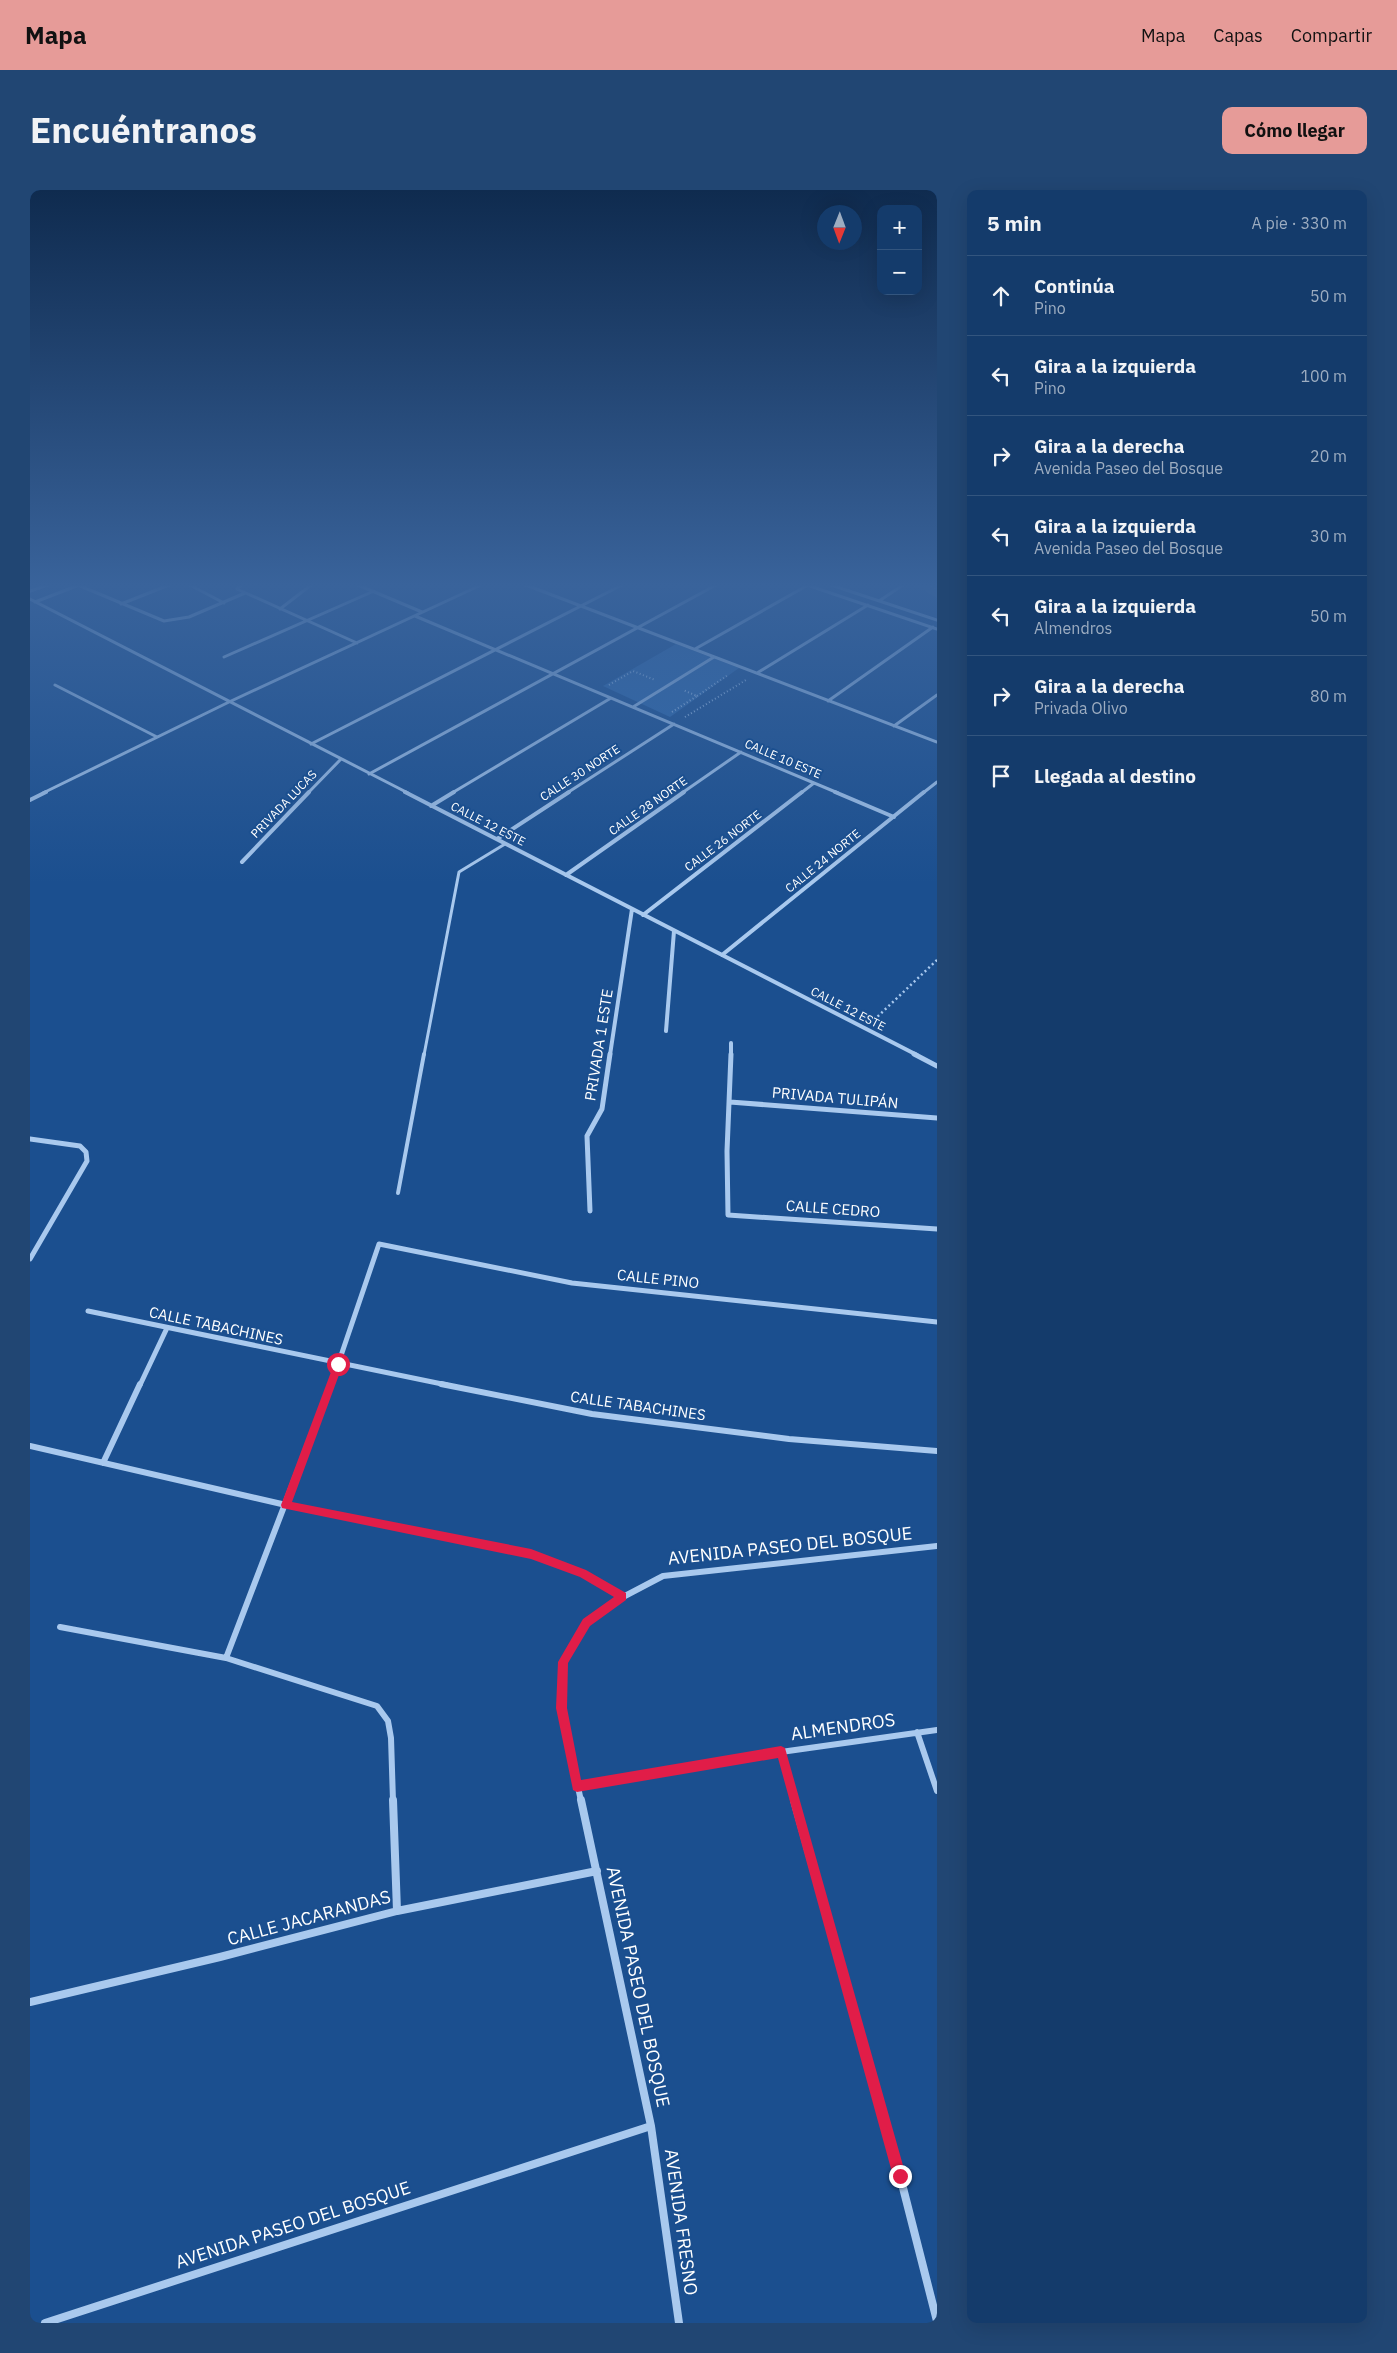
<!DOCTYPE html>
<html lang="es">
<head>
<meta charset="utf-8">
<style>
	:root { --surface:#143b6b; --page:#214673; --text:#f1f3f6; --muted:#9dadc1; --line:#33557e; --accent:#e69b98 }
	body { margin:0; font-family:"IBM Plex Sans",sans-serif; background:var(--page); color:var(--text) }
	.controls { position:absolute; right:15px; top:15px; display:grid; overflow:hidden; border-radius:10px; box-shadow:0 5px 20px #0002 }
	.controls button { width:45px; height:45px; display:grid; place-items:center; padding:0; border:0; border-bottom:1px solid var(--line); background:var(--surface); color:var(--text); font:25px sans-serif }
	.compass { position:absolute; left:787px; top:15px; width:45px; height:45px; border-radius:50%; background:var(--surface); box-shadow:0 5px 20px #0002; rotate:181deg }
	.stop { position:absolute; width:15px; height:15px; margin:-11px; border:4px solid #e11d48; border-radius:50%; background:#fff }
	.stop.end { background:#e11d48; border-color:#fff; box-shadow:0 1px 5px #0008 }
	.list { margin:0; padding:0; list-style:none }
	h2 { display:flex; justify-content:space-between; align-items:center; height:65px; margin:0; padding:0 20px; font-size:21px }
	h2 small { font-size:16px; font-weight:400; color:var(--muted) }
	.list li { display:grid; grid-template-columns:32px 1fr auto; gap:15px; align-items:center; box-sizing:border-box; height:80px; padding:0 20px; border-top:1px solid var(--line) }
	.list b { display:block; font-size:19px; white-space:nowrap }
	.list p { margin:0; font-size:16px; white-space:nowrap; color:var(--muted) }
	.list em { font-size:16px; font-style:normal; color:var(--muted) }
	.icon { flex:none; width:28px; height:28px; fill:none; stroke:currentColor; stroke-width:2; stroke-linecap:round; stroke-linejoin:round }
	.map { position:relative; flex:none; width:907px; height:2133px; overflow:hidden; border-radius:10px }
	header { display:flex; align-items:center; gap:30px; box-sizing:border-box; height:70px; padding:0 25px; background:var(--accent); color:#111 }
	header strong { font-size:24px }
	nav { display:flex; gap:28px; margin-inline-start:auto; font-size:18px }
	.intro { display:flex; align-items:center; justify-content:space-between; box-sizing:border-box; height:120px; padding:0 30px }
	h1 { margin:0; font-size:35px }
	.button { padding:12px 22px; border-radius:10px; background:var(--accent); color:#111; font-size:18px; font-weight:700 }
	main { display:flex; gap:30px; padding:0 30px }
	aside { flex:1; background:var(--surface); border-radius:10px; box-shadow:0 5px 20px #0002 }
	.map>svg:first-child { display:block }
</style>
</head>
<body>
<header>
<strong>Mapa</strong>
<nav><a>Mapa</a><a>Capas</a><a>Compartir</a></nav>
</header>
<div class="intro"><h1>Encuéntranos</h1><a class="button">Cómo llegar</a></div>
<main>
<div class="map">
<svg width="907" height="2133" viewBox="0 0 907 2133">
	<rect width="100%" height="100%" fill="#1b4f8f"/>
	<path fill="#2e69ad" d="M 646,454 L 709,478 L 640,527 L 573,496 Z"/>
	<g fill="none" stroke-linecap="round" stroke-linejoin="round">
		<path fill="#3c6290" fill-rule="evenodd" d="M 885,395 L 899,395 L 907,399 L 907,408 Z"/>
		<path stroke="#a9c9ee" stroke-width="2" stroke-dasharray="1 2.5" stroke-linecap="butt" d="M 898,395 L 907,399
			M 579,495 L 603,481 L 625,490
			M 667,506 L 698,485
			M 642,522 L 667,506 L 653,500
			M 655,527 L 716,490"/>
		<path stroke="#a9c9ee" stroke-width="2.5" stroke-dasharray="2 3" stroke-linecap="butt" d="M 844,830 L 907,770"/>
		<path stroke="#a9c9ee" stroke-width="3" d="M 394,865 L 429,682 L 475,654"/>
		<path stroke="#a9c9ee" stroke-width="4" d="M 368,1003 L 394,864"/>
		<path stroke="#a9c9ee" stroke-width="3" d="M 48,395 L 134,431 L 159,427 L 215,403
			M 160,395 L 194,413
			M 211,395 L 207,399 L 327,453
			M 328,395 L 392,422
			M 496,395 L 907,552
			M 777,395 L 907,439
			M 801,395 L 907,430
			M 0,401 L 18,395
			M 0,409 L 378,603
			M 849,411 L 873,395
			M 5,412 L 49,395
			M 91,414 L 139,395
			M 250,419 L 281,395
			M 385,426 L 808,603
			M 665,459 L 778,395
			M 194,467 L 344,401
			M 727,483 L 838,415
			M 25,495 L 127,547
			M 798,511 L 903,437
			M 603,517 L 684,467
			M 864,536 L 907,505
			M 281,554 L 592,395
			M 339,584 L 686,395
			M 13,603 L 199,512 L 451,395
			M 278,603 L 311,569
			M 422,603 L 581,508
			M 537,603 L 644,534
			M 652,603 L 711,562
			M 771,603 L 784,593
			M 893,603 L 907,592"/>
		<path stroke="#a9c9ee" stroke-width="4" d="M 375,602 L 887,865
			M 805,602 L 864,627
			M 0,610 L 16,602
			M 401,616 L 424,602
			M 467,649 L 539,602
			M 212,672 L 279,602
			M 536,685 L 654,602
			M 613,725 L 772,602
			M 692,765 L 894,602
			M 636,841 L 644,741
			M 580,865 L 602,719
			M 701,865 L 701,853"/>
		<path stroke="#a9c9ee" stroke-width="5" d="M 701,864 L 697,961 L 698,1025 L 907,1039
			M 884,864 L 907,876
			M 700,912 L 907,928
			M 0,949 L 50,956 L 56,962 L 57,971 L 0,1069
			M 560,1021 L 557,946 L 572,919 L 580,864
			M 58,1121 L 417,1195
			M 110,1195 L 137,1138
			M 301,1195 L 349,1054 L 542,1093 L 907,1132"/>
		<path stroke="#a9c9ee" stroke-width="6" d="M 411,1194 L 562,1224 L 759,1249 L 907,1261
			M 0,1256 L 256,1315 L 501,1364 L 553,1384 L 593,1407
			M 73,1273 L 110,1194
			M 30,1437 L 196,1468 L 347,1516 L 358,1531 L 361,1548 L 363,1611
			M 196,1468 L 301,1194
			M 887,1542 L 907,1601
			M 751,1562 L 765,1611
			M 547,1596 L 751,1562 L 907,1540
			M 551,1611 L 531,1518 L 533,1472 L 556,1433 L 593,1407 L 633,1386 L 907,1356"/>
		<path stroke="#a9c9ee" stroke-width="8" d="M 363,1610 L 367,1721
			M 551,1610 L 621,1936 L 649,2133
			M 764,1610 L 870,1986 L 907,2131
			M 0,1812 L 190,1767 L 367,1721 L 567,1681
			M 15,2133 L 621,1936"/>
	</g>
	<linearGradient id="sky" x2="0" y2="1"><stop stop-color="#0f2b4f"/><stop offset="0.57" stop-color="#39639b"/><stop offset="1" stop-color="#39639b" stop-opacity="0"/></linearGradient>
	<rect width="907" height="693" fill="url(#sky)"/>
	<path fill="#e11d48" d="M 308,1170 L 313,1174 L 262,1312 L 501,1359 L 556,1380 L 596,1403 L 596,1410 L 560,1436 L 538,1473 L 537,1518 L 551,1590 L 751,1556 L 755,1558 L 876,1986 L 874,1991 L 870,1992 L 865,1991 L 863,1986 L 748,1568 L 547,1602 L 543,1600 L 526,1518 L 528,1472 L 553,1429 L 584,1407 L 550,1387 L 501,1369 L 252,1318 L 251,1315 L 304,1174 Z"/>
	<g text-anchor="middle" stroke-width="4" stroke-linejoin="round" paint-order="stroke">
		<g font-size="12" fill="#fff" stroke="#1b4f8f">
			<text transform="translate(753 569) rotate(23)" y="4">CALLE 10 ESTE</text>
			<text transform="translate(550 583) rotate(-33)" y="4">CALLE 30 NORTE</text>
			<text transform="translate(254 614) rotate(-46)" y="4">PRIVADA LUCAS</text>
			<text transform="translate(618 616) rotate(-35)" y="4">CALLE 28 NORTE</text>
			<text transform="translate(458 634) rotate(27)" y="4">CALLE 12 ESTE</text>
			<text transform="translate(693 651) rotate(-37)" y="4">CALLE 26 NORTE</text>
			<text transform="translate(793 671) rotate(-39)" y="4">CALLE 24 NORTE</text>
			<text transform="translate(818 819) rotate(27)" y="4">CALLE 12 ESTE</text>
		</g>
		<g font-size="15" fill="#fff" stroke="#1b4f8f">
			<text transform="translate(569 855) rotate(-81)" y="5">PRIVADA 1 ESTE</text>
			<text transform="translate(805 908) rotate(5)" y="5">PRIVADA TULIPÁN</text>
			<text transform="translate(803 1019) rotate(4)" y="5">CALLE CEDRO</text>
			<text transform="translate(628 1089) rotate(6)" y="5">CALLE PINO</text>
			<text transform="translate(186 1136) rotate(12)" y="5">CALLE TABACHINES</text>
			<text transform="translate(608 1216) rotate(8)" y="5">CALLE TABACHINES</text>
		</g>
		<g font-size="18" fill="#fff" stroke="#1b4f8f">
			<text transform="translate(760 1356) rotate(-6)" y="6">AVENIDA PASEO DEL BOSQUE</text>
			<text transform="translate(813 1537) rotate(-8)" y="6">ALMENDROS</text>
			<text transform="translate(279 1728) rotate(-15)" y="6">CALLE JACARANDAS</text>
			<text transform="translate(608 1797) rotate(78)" y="6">AVENIDA PASEO DEL BOSQUE</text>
			<text transform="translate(651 2032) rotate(82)" y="6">AVENIDA FRESNO</text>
			<text transform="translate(263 2035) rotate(-18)" y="6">AVENIDA PASEO DEL BOSQUE</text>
		</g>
	</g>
</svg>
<div class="controls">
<button>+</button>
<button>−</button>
</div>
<svg class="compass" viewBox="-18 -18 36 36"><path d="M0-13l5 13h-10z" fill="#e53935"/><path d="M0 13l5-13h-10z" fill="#9dadc1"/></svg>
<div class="stop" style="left:308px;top:1174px"></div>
<div class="stop end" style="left:870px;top:1986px"></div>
</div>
<aside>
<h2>5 min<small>A pie · 330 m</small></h2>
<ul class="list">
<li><svg class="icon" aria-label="ahead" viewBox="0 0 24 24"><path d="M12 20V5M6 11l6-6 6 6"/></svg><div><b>Continúa</b><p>Pino</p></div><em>50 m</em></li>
<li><svg class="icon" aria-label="left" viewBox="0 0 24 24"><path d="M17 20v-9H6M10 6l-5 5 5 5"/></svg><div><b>Gira a la izquierda</b><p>Pino</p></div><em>100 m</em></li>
<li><svg class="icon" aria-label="right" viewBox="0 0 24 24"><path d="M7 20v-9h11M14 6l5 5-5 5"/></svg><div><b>Gira a la derecha</b><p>Avenida Paseo del Bosque</p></div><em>20 m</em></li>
<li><svg class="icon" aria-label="left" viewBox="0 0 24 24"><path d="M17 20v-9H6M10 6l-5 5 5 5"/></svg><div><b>Gira a la izquierda</b><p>Avenida Paseo del Bosque</p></div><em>30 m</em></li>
<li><svg class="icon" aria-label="left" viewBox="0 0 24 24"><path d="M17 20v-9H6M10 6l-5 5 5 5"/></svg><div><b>Gira a la izquierda</b><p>Almendros</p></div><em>50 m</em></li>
<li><svg class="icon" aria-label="right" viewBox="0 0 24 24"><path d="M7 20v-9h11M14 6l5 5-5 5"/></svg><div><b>Gira a la derecha</b><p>Privada Olivo</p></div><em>80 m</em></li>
<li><svg class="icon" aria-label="arrive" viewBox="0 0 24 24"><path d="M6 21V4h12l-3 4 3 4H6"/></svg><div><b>Llegada al destino</b></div></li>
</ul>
</aside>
</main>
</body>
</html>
